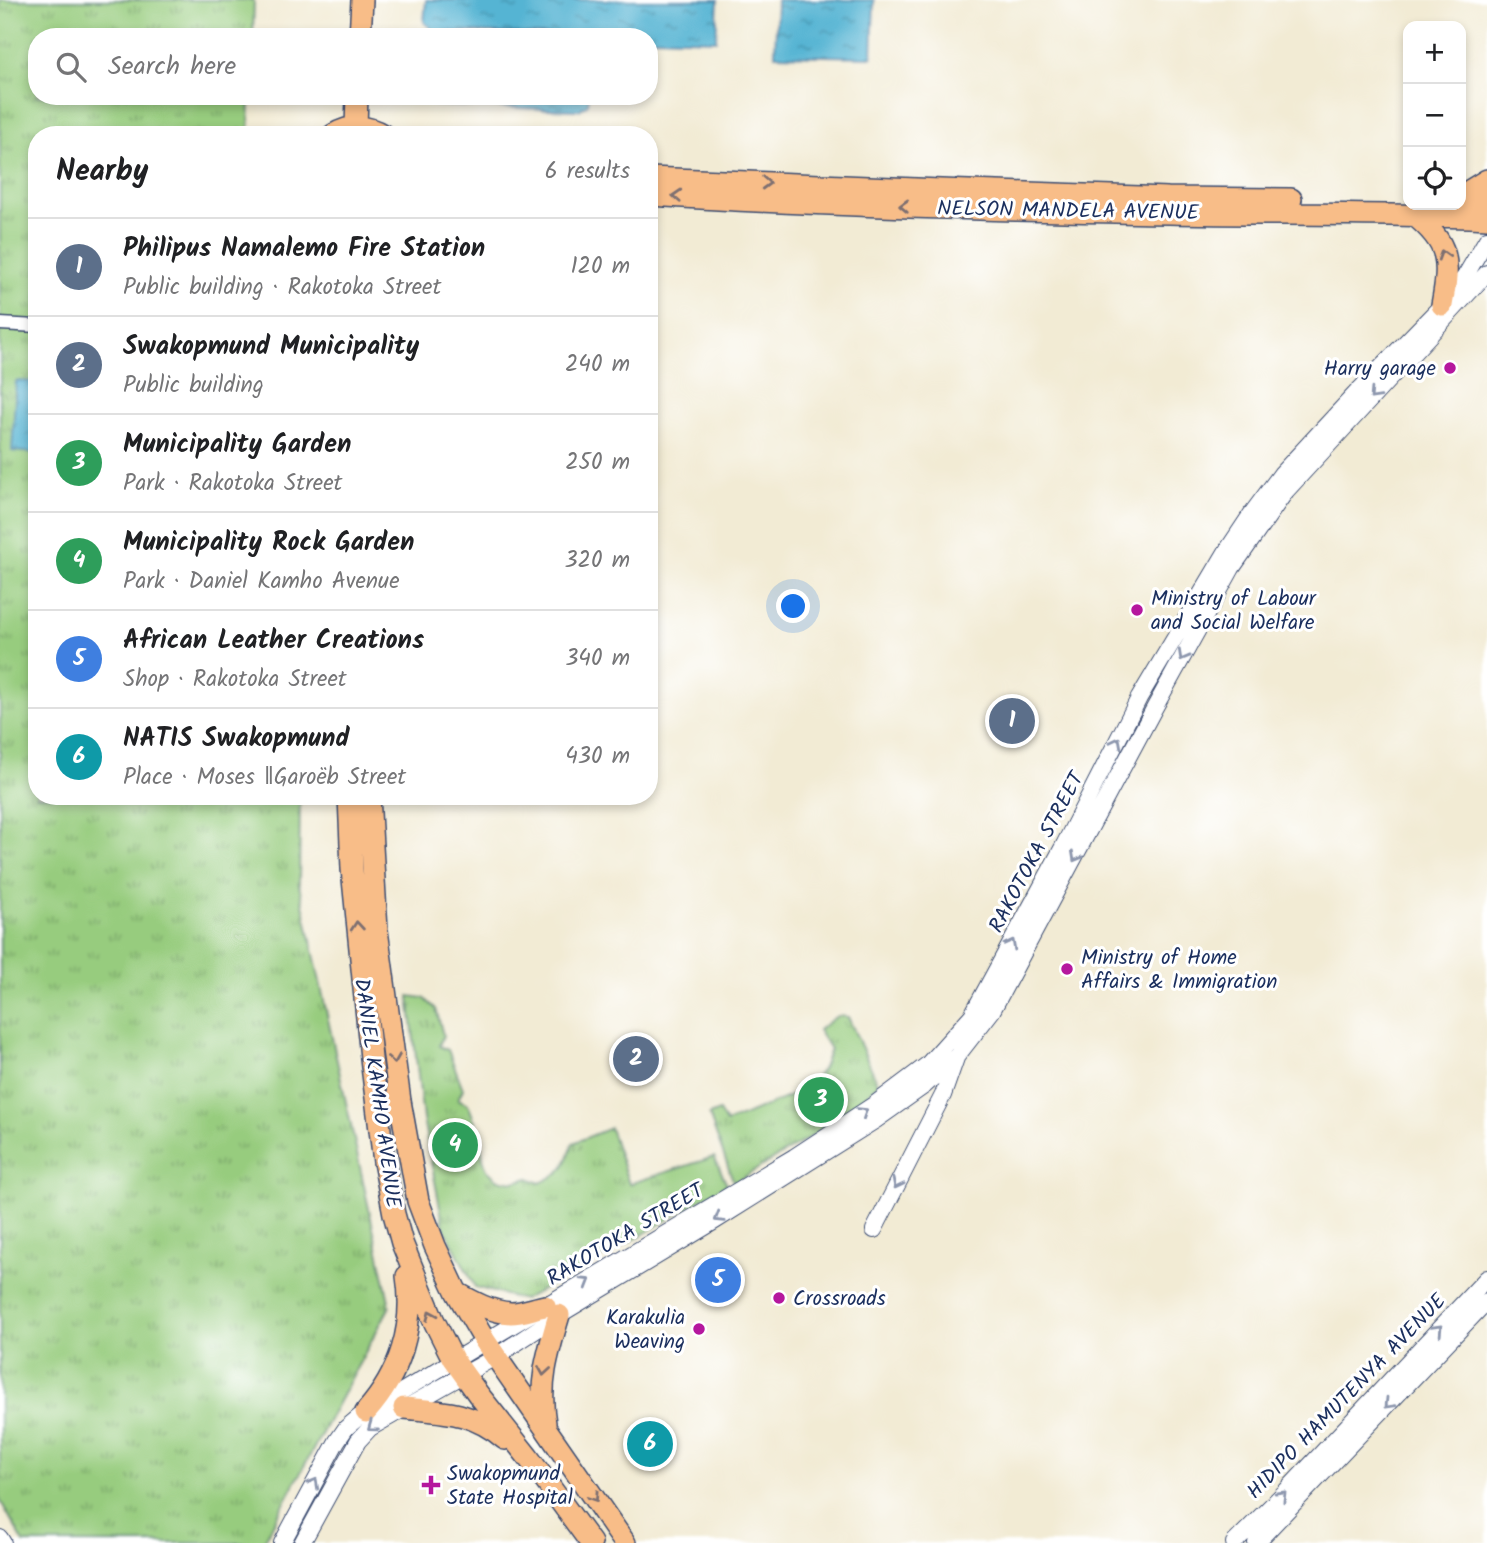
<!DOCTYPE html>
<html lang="en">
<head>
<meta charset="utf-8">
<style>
	:root { --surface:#fff; --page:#f6f6f6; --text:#202124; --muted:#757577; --line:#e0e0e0; --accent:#1a73e8 }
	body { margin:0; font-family:Kalam,sans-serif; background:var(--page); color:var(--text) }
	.controls { position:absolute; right:21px; top:21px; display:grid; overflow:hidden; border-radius:14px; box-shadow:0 4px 10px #0003 }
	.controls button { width:63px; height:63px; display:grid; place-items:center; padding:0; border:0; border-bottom:2px solid var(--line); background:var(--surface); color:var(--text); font:35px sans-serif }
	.you { position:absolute; left:794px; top:607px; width:24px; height:24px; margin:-18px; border:5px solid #fff; border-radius:50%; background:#1a73e8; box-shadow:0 0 0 10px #1a73e833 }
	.badge { display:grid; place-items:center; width:46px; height:46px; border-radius:50%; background:var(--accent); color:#fff; font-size:23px; font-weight:700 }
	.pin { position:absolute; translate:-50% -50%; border:4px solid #fff; box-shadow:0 2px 7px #0006 }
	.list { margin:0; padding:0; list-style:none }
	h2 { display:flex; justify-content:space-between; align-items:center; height:91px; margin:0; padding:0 28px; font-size:30px }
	h2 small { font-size:23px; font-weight:400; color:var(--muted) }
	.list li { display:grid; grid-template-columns:46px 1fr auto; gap:21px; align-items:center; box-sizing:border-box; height:98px; padding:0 28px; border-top:2px solid var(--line) }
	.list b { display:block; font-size:26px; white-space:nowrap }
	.list p { margin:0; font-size:23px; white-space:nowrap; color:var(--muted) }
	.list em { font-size:23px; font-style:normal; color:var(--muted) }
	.icon { flex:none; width:38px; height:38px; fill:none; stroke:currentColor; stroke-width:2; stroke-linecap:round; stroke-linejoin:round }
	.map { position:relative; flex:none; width:1487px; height:1543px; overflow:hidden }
	.search { position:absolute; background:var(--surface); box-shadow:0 4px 10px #0003; left:28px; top:28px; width:630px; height:77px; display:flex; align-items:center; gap:18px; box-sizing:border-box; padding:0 24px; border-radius:28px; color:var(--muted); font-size:26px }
	.panel { position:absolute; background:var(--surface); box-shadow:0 4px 10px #0003; left:28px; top:126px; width:630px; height:679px; border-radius:28px }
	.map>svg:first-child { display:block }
</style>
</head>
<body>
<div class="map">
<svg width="1487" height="1543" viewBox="0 0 1487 1543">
	<defs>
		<pattern id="park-tufts" width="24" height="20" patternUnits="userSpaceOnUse" patternTransform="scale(1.75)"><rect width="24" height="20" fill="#97cc7e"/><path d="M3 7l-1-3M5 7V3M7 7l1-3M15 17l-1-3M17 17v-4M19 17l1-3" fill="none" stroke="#7aa66a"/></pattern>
		<pattern id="water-ripples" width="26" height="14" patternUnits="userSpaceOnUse" patternTransform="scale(1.75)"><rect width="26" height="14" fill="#54b4d3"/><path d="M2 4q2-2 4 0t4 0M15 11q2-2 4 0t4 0" fill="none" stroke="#4593ae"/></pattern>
	</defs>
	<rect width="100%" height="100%" fill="#fff"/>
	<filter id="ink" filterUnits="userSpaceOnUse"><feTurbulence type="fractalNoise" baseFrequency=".0143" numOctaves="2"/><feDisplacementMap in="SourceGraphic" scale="14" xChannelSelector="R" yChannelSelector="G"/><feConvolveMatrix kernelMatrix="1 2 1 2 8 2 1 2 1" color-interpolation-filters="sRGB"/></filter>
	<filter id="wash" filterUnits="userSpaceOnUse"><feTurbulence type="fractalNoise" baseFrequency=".00686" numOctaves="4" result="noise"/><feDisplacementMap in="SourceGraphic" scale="28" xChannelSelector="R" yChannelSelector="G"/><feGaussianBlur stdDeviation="1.57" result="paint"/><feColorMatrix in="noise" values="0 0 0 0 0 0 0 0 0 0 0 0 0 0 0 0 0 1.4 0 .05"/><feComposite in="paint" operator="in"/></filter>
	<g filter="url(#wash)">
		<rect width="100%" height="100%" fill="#f2ebd4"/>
		<path fill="url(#park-tufts)" stroke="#597e6e" stroke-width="2" d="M 0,0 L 254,0 L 253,37 L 37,37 L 37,96 L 250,96 L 249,135 L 37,135 L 37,796 L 300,796 L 299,885 L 390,1306 L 263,1543 L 24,1543 L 0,1500 Z
			M 409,996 L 424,998 L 436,1009 L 443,1035 L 439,1046 L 448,1050 L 463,1089 L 458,1099 L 468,1104 L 479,1132 L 483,1158 L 487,1170 L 497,1179 L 514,1182 L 529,1178 L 540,1183 C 563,1173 566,1167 573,1143 L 610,1128 L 629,1184 L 714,1157 L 727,1184 L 637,1238 L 523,1300 L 475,1287 L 444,1228 L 423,1119 Z
			M 837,1016 L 848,1017 L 878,1084 L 845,1116 L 734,1183 L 709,1115 L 719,1111 L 726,1123 L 807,1089 L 823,1068 L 830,1049 L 818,1030 Z"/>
		<path fill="url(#water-ripples)" stroke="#387298" stroke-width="2" d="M 426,0 L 718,0 L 716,40 L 434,31 L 424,22 Z
			M 777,0 L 874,0 L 872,57 L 775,55 Z
			M 420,96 L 589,96 L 588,104 L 579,110 L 435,105 Z
			M 16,381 L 37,382 L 37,453 L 12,451 Z"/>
	</g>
	<g filter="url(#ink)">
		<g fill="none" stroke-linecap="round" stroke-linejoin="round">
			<g stroke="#3b4b70" stroke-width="15">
				<path id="minor" d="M 0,324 L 37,326"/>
			</g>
			<g stroke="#3b4b70" stroke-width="18">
				<path id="tertiary" d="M 874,1230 L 943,1095 L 956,1058
					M 0,1538 L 3,1543
					M 282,1543 L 337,1441 L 346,1428 L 359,1417 L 794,1157 L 875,1104 L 927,1065 L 972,1015 L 1064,845 L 1139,698 L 1226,552 L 1252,513 L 1281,474 L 1360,389 L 1442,305 L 1464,278 L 1487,239
					M 302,1543 L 358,1441 L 370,1428 L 495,1357 L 559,1315 L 715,1221 L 876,1120 L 924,1086 L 957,1056 L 992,1011 L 1155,707 L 1232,568 L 1286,491 L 1487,273
					M 1234,1543 L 1286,1491 L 1487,1278
					M 1256,1543 L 1487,1301"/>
			</g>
			<g stroke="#3b4b70" stroke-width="24">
				<path id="primary" d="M 360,37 L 362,0
					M 356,127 L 357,96
					M 333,135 C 350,125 367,125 383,135
					M 649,178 L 941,190 L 1168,198 L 1291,199
					M 649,195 C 822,206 996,210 1169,213 C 1275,215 1381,213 1487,218
					M 1461,196 L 1487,180
					M 1461,202 L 1487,202
					M 1414,215 C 1450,244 1450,261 1442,305
					M 349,796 L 352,869 L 371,1058 L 384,1162 L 394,1214 L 402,1243 L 433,1319 L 453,1359 L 478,1394 L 528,1457 L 591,1543
					M 369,796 L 377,930 L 400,1101 L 418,1201 L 435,1246 L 457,1293 L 485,1341 L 625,1543
					M 457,1293 C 473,1302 491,1312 511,1313 C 522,1313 534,1308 545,1306
					M 404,1408 C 444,1412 472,1411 505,1439
					M 366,1412 C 400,1374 415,1327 407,1276
					M 545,1423 C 538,1384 548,1352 559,1315"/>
			</g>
			<use href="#minor" stroke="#fff" stroke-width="12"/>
			<use href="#tertiary" stroke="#fff" stroke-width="16"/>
			<use href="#primary" stroke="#f8bd88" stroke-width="21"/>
		</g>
		<defs><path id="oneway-chevron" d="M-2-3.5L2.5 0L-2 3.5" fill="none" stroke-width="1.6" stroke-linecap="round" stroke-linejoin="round" transform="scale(1.75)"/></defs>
		<g stroke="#7e6f71">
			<use href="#oneway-chevron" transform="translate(766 183) rotate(2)"/>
			<use href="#oneway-chevron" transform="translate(677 196) rotate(-177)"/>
			<use href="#oneway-chevron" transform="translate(904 206) rotate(-178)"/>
			<use href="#oneway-chevron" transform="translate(1443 255) rotate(-107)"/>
			<use href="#oneway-chevron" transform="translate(357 926) rotate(-95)"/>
			<use href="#oneway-chevron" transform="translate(394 1059) rotate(82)"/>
			<use href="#oneway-chevron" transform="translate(431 1315) rotate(-114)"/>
			<use href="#oneway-chevron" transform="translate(544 1371) rotate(99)"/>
			<use href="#oneway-chevron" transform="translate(594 1497) rotate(56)"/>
		</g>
		<g stroke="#8d97ae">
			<use href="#oneway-chevron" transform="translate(1374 395) rotate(133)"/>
			<use href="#oneway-chevron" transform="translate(1183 656) rotate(119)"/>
			<use href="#oneway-chevron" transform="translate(1117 742) rotate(-63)"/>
			<use href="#oneway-chevron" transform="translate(1076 857) rotate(119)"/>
			<use href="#oneway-chevron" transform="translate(1011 944) rotate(-62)"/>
			<use href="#oneway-chevron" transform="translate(863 1112) rotate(-33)"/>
			<use href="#oneway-chevron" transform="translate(897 1184) rotate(117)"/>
			<use href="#oneway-chevron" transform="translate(719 1218) rotate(148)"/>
			<use href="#oneway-chevron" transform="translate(586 1282) rotate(-31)"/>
			<use href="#oneway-chevron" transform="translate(1438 1329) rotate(-47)"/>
			<use href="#oneway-chevron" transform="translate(1389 1404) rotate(134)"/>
			<use href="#oneway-chevron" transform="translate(372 1427) rotate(144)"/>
			<use href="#oneway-chevron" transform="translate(314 1483) rotate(-61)"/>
			<use href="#oneway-chevron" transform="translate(1282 1495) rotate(-45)"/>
		</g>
	</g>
	<g fill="#b5179e" stroke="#fff" stroke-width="2.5">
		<circle cx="1450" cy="368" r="7"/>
		<circle cx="1137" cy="610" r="7"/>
		<circle cx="1067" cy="969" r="7"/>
		<circle cx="779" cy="1298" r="7"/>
		<circle cx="699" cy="1329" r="7"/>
		<path d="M427.5 1474.5h7v7h7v7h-7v7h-7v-7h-7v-7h7z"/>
	</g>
	<g text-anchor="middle" stroke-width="6" stroke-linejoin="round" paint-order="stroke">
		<g font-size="21" fill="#1b2f5e" stroke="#fff">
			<text transform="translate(1068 210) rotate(1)" y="7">NELSON MANDELA AVENUE</text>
			<text transform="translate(1036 852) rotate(-62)" y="7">RAKOTOKA STREET</text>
			<text transform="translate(378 1093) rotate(82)" y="7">DANIEL KAMHO AVENUE</text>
			<text transform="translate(625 1234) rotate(-31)" y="7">RAKOTOKA STREET</text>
			<text transform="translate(1346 1396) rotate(-46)" y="7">HIDIPO HAMUTENYA AVENUE</text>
		</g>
		<g font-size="21" fill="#1b2f5e" stroke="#fff" text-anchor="start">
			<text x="1436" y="375" text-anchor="end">Harry garage</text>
			<text x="1151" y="605">Ministry of Labour<tspan x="1151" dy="24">and Social Welfare</tspan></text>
			<text x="1081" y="964">Ministry of Home<tspan x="1081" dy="24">Affairs &amp; Immigration</tspan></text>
			<text x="793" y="1305">Crossroads</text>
			<text x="685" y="1324" text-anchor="end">Karakulia<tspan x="685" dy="24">Weaving</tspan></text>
			<text x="447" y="1480">Swakopmund<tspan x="447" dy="24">State Hospital</tspan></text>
		</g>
	</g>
</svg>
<div class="controls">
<button>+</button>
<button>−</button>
<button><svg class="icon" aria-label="locate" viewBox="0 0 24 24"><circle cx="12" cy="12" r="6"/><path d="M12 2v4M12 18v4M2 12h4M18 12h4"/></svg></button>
</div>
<div class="you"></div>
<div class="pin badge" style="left:1012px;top:721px;background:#5c6f8a">1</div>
<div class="pin badge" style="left:636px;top:1059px;background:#5c6f8a">2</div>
<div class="pin badge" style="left:821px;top:1100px;background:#2e9e5b">3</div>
<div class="pin badge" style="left:455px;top:1145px;background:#2e9e5b">4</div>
<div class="pin badge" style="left:718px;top:1280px;background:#3f7fe0">5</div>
<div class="pin badge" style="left:650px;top:1444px;background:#0f9aa8">6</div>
<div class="search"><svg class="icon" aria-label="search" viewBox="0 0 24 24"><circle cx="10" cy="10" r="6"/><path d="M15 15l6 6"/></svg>Search here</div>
<section class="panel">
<h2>Nearby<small>6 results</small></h2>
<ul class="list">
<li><span class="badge" style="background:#5c6f8a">1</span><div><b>Philipus Namalemo Fire Station</b><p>Public building · Rakotoka Street</p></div><em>120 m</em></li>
<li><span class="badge" style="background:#5c6f8a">2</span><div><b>Swakopmund Municipality</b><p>Public building</p></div><em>240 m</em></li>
<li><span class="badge" style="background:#2e9e5b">3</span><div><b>Municipality Garden</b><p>Park · Rakotoka Street</p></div><em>250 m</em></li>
<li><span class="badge" style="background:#2e9e5b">4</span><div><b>Municipality Rock Garden</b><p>Park · Daniel Kamho Avenue</p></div><em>320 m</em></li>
<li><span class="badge" style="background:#3f7fe0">5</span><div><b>African Leather Creations</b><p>Shop · Rakotoka Street</p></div><em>340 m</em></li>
<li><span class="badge" style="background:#0f9aa8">6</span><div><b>NATIS Swakopmund</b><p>Place · Moses ǁGaroëb Street</p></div><em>430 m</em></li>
</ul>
</section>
</div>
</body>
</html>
